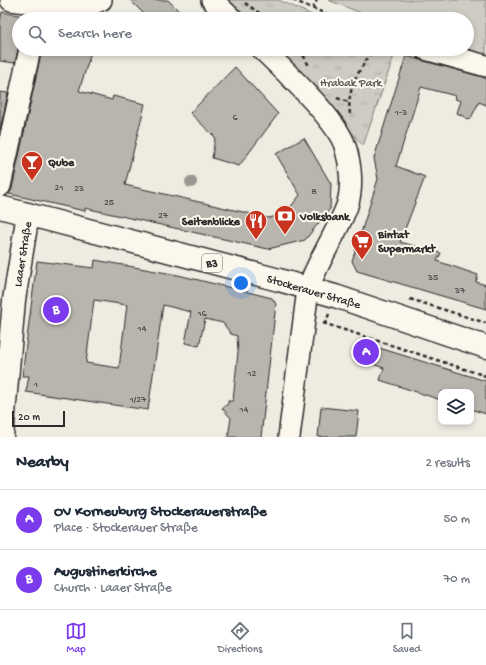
<!DOCTYPE html>
<html lang="en">
<head>
<meta charset="utf-8">
<style>
	:root { --surface:#fff; --page:#f2f2f3; --text:#1f2937; --muted:#747a83; --line:#e0e1e3; --accent:#7c3aed }
	body { margin:0; font-family:"Gochi Hand",sans-serif; background:var(--page); color:var(--text) }
	.controls { position:absolute; right:12px; bottom:12px; display:grid; overflow:hidden; border-radius:8px; box-shadow:0 2px 6px #0003 }
	.controls button { width:36px; height:36px; display:grid; place-items:center; padding:0; border:0; border-bottom:1px solid var(--line); background:var(--surface); color:var(--text); font:20px sans-serif }
	.scale { position:absolute; left:12px; bottom:10px; width:53px; box-sizing:border-box; padding-left:4px; border:2px solid #2b2b2b; border-top:0; font-size:11px; line-height:14px; white-space:nowrap; color:#2b2b2b; -webkit-text-stroke:3px #fbf7ec; paint-order:stroke }
	.you { position:absolute; left:241px; top:283px; width:14px; height:14px; margin:-10px; border:3px solid #fff; border-radius:50%; background:#1a73e8; box-shadow:0 0 0 6px #1a73e833 }
	.badge { display:grid; place-items:center; width:26px; height:26px; border-radius:50%; background:var(--accent); color:#fff; font-size:13px; font-weight:700 }
	.pin { position:absolute; translate:-50% -50%; border:2px solid #fff; box-shadow:0 1px 4px #0006 }
	.list { margin:0; padding:0; list-style:none }
	h2 { display:flex; justify-content:space-between; align-items:center; height:52px; margin:0; padding:0 16px; font-size:17px }
	h2 small { font-size:13px; font-weight:400; color:var(--muted) }
	.list li { display:grid; grid-template-columns:26px 1fr auto; gap:12px; align-items:center; box-sizing:border-box; height:60px; padding:0 16px; border-top:1px solid var(--line) }
	.list b { display:block; font-size:15px; white-space:nowrap }
	.list p { margin:0; font-size:13px; white-space:nowrap; color:var(--muted) }
	.list em { font-size:13px; font-style:normal; color:var(--muted) }
	.icon { flex:none; width:22px; height:22px; fill:none; stroke:currentColor; stroke-width:2; stroke-linecap:round; stroke-linejoin:round }
	.map { position:relative; flex:none; width:486px; height:437px; overflow:hidden }
	.search { position:absolute; background:var(--surface); box-shadow:0 2px 6px #0003; left:12px; right:12px; top:12px; height:44px; display:flex; align-items:center; gap:10px; box-sizing:border-box; padding:0 14px; border-radius:22px; color:var(--muted); font-size:15px }
	.sheet { height:172px; background:var(--surface) }
	nav { display:flex; justify-content:space-around; align-items:center; box-sizing:border-box; height:56px; border-top:1px solid var(--line); background:var(--surface); font-size:11px; color:var(--muted) }
	nav a { display:grid; justify-items:center; gap:2px }
	nav .on { color:var(--accent) }
	.map>svg:first-child { display:block }
</style>
</head>
<body>
<div class="map">
<svg width="486" height="437" viewBox="0 0 486 437">
	<defs>
		<pattern id="park-tufts" width="24" height="20" patternUnits="userSpaceOnUse"><rect width="24" height="20" fill="#cecbc2"/><path d="M3 7l-1-3M5 7V3M7 7l1-3M15 17l-1-3M17 17v-4M19 17l1-3" fill="none" stroke="#b1aea7"/></pattern>
	</defs>
	<rect width="100%" height="100%" fill="#eeebe0"/>
	<filter id="ink" filterUnits="userSpaceOnUse"><feTurbulence type="fractalNoise" baseFrequency=".025" numOctaves="2"/><feDisplacementMap in="SourceGraphic" scale="8" xChannelSelector="R" yChannelSelector="G"/><feConvolveMatrix kernelMatrix="1 2 1 2 8 2 1 2 1" color-interpolation-filters="sRGB"/></filter>
	<g filter="url(#ink)">
		<path fill="#cecbc2" stroke="#7c7b76" d="M 328,0 L 486,0 L 486,55 L 467,49 L 467,19 L 377,19 Z"/>
		<path fill="url(#park-tufts)" stroke="#7c7b76" d="M 228,0 L 279,0 L 321,19 L 246,19 Z
			M 276,49 L 387,49 L 395,53 L 363,146 L 312,86 Z"/>
		<path fill="#b8b5ae" stroke="#2b2b2b" fill-rule="evenodd" d="M 130,0 L 168,0 L 187,19 L 149,19 Z
			M 2,12 L 19,15 L 19,45 L 15,63 L 0,61 L 0,22 Z
			M 42,49 L 92,49 L 79,91 L 112,100 L 113,96 L 145,104 L 125,185 L 269,218 L 285,214 L 300,195 L 276,154 L 304,138 L 331,184 L 330,209 L 305,240 L 268,249 L 85,208 L 85,211 L 9,194 L 12,189 Z
			M 406,56 L 486,78 L 486,105 L 479,102 L 470,120 L 457,113 L 461,101 L 455,99 L 456,96 L 421,87 L 396,166 L 425,177 L 400,242 L 441,253 L 437,261 L 478,275 L 476,282 L 486,285 L 486,309 L 357,271 L 352,261 L 378,179 L 374,158 Z
			M 235,67 L 278,114 L 239,166 L 212,158 L 215,137 L 190,113 Z
			M 0,92 L 8,93 L 0,130 Z
			M 95,260 L 178,275 L 272,298 L 276,304 L 261,437 L 228,437 L 231,418 L 222,408 L 228,404 L 228,401 L 233,401 L 238,352 L 237,336 L 231,334 L 223,323 L 205,319 L 199,346 L 185,343 L 191,312 L 163,305 L 148,410 L 26,392 L 29,376 L 22,376 L 37,261 L 94,268 ZM 94,300 L 127,305 L 119,368 L 86,363 Z
			M 361,340 L 376,347 L 486,381 L 486,414 L 471,409 L 471,392 L 441,392 L 441,400 L 380,380 L 384,368 L 355,358 Z
			M 321,407 L 359,411 L 356,437 L 318,437 Z"/>
		<g fill="none" stroke-linecap="round" stroke-linejoin="round">
			<g stroke="#2b2b2b" stroke-width="24">
				<path id="minor" d="M 11,0 L 79,9 L 101,0
					M 212,0 L 232,19
					M 262,49 C 283,69 337,120 345,146 C 351,165 353,188 347,206 C 336,235 318,260 308,289 L 289,437
					M 425,49 L 486,66
					M 0,186 L 30,49"/>
			</g>
			<g stroke="#2b2b2b" stroke-width="25">
				<path id="tertiary" d="M 2,437 L 14,300 L 28,214"/>
			</g>
			<g stroke="#2b2b2b" stroke-width="25">
				<path id="primary" d="M 0,207 L 279,280 L 335,296 L 486,347"/>
			</g>
			<path stroke="#2b2b2b" stroke-width="2.5" stroke-dasharray="4 3" stroke-linecap="butt" d="M 293,0 L 338,19
				M 245,3 L 268,19
				M 313,9 L 317,0
				M 321,19 L 324,14
				M 300,49 L 309,66
				M 337,98 L 348,102
				M 350,114 C 346,88 360,69 374,49
				M 410,299 L 486,323
				M 323,323 L 486,376
				M 325,324 L 329,314"/>
			<use href="#minor" stroke="#fbf7ec" stroke-width="21"/>
			<use href="#tertiary" stroke="#fbf7ec" stroke-width="22"/>
			<use href="#primary" stroke="#fbf7ec" stroke-width="22"/>
		</g>
		<circle fill="#999791" cx="191" cy="182" r="6"/>
	</g>
	<defs>
		<g id="bar-pin" transform="scale(1.15)"><path d="M0 17L-7.5 6A9.5 9.5 0 1 1 7.5 6Z" fill="#c8321e" stroke="#fbf7ec"/><path d="M-6-5H6L.8 .8V4.5H3.5V6h-7V4.5H-.8V.8Z" fill="#fff"/></g>
		<g id="bank-pin" transform="scale(1.15)"><path d="M0 17L-7.5 6A9.5 9.5 0 1 1 7.5 6Z" fill="#c8321e" stroke="#fbf7ec"/><path d="M-6-4H6V4H-6ZM0-2.3a2.3 2.3 0 1 0 0 4.6a2.3 2.3 0 1 0 0-4.6Z" fill="#fff"/></g>
		<g id="restaurant-pin" transform="scale(1.15)"><path d="M0 17L-7.5 6A9.5 9.5 0 1 1 7.5 6Z" fill="#c8321e" stroke="#fbf7ec"/><path d="M-5-6h1v4h1v-4h1v4h1v-4h1v5L-1.5 .5V6h-2V.5L-5-1ZM5-6V6H3V1.5H1.5Q1.5-4 5-6Z" fill="#fff"/></g>
		<g id="supermarket-pin" transform="scale(1.15)"><path d="M0 17L-7.5 6A9.5 9.5 0 1 1 7.5 6Z" fill="#c8321e" stroke="#fbf7ec"/><path d="M-6-5.5h2.5l.6 2H6L4.5 2H-2.5L-4.4-4H-6ZM-1.5 3.2a1.3 1.3 0 1 0 .1 0ZM3 3.2a1.3 1.3 0 1 0 .1 0Z" fill="#fff"/></g>
	</defs>
	<g fill-rule="evenodd">
		<use href="#bar-pin" x="32" y="162"/>
		<use href="#bank-pin" x="285" y="216"/>
		<use href="#restaurant-pin" x="256" y="221"/>
		<use href="#supermarket-pin" x="362" y="241"/>
	</g>
	<g text-anchor="middle" stroke-width="4" stroke-linejoin="round" paint-order="stroke">
		<g font-size="10" fill="#4e4e4c">
			<text x="401" y="115">1-3</text>
			<text x="235" y="120">6</text>
			<text x="59" y="190">21</text>
			<text x="79" y="191">23</text>
			<text x="314" y="194">8</text>
			<text x="109" y="205">25</text>
			<text x="163" y="218">27</text>
			<text x="433" y="280">35</text>
			<text x="460" y="293">37</text>
			<text x="202" y="316">16</text>
			<text x="142" y="331">14</text>
			<text x="252" y="376">12</text>
			<text x="36" y="387">1</text>
			<text x="138" y="402">1/27</text>
			<text x="244" y="412">14</text>
		</g>
		<rect fill="#fbf7ec" stroke="#696865" stroke-width="1" x="202" y="254" width="20" height="18" rx="3"/>
		<g font-size="11" font-weight="bold" fill="#2b2b2b">
			<text x="212" y="267">B3</text>
		</g>
		<g font-size="12" fill="#545351" stroke="#fbf7ec">
			<text x="351" y="86">Hrabak Park</text>
		</g>
		<g font-size="12" font-weight="bold" fill="#2b2b2b" stroke="#fbf7ec" text-anchor="start">
			<text x="48" y="166">Qube</text>
			<text x="300" y="220">Volksbank</text>
			<text x="240" y="225" text-anchor="end">Seitenblicke</text>
			<text x="378" y="238">Bintat<tspan x="378" dy="14">Supermarkt</tspan></text>
		</g>
		<g font-size="12" fill="#2b2b2b" stroke="#fbf7ec">
			<text transform="translate(22 254) rotate(-81)" y="4">Laaer Straße</text>
			<text transform="translate(314 291) rotate(16)" y="4">Stockerauer Straße</text>
		</g>
	</g>
</svg>
<div class="controls">
<button><svg class="icon" aria-label="layers" viewBox="0 0 24 24"><path d="M12 4l9 5-9 5-9-5zM3 14l9 5 9-5"/></svg></button>
</div>
<div class="scale">20 m</div>
<div class="you"></div>
<div class="pin badge" style="left:366px;top:352px">A</div>
<div class="pin badge" style="left:56px;top:310px">B</div>
<div class="search"><svg class="icon" aria-label="search" viewBox="0 0 24 24"><circle cx="10" cy="10" r="6"/><path d="M15 15l6 6"/></svg>Search here</div>
</div>
<section class="sheet">
<h2>Nearby<small>2 results</small></h2>
<ul class="list">
<li><span class="badge">A</span><div><b>OV Korneuburg Stockerauerstraße</b><p>Place · Stockerauer Straße</p></div><em>50 m</em></li>
<li><span class="badge">B</span><div><b>Augustinerkirche</b><p>Church · Laaer Straße</p></div><em>70 m</em></li>
</ul>
</section>
<nav>
<a class="on"><svg class="icon" aria-label="map" viewBox="0 0 24 24"><path d="M3 6l6-2 6 2 6-2v14l-6 2-6-2-6 2zM9 4v14M15 6v14"/></svg>Map</a>
<a><svg class="icon" aria-label="directions" viewBox="0 0 24 24"><path d="M12 3l9 9-9 9-9-9zM9 14v-3h6M13 9l2 2-2 2"/></svg>Directions</a>
<a><svg class="icon" aria-label="saved" viewBox="0 0 24 24"><path d="M7 4h10v16l-5-4-5 4z"/></svg>Saved</a>
</nav>
</body>
</html>
